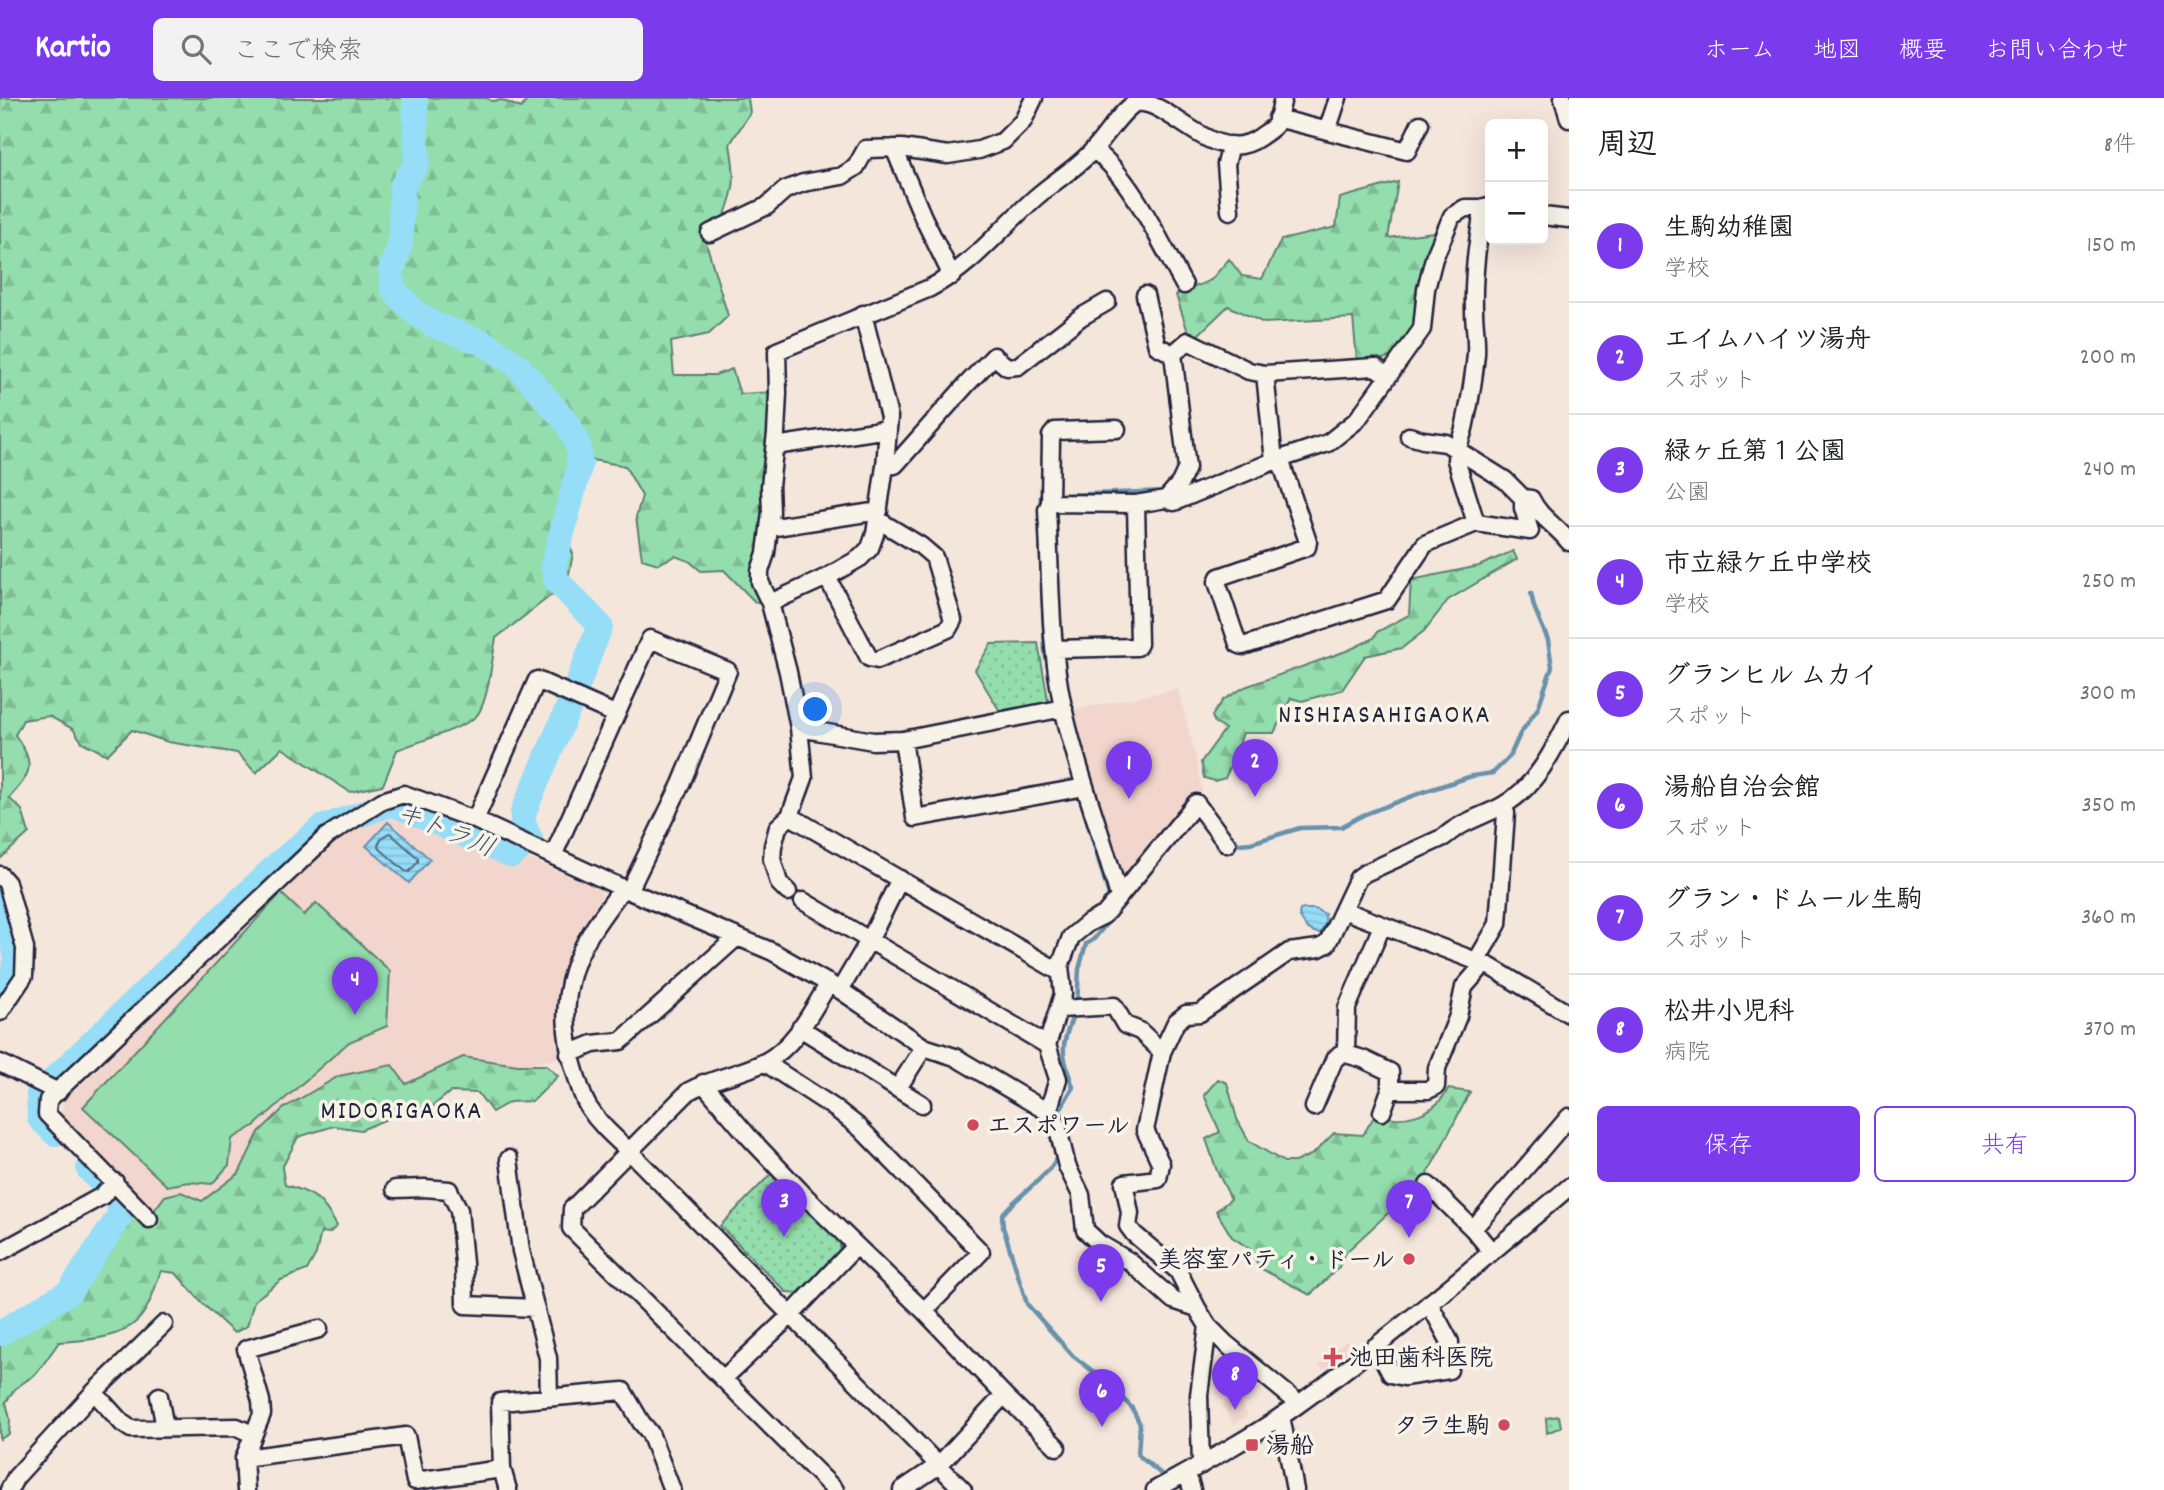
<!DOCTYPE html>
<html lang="ja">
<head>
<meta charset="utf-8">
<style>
	:root { --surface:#fff; --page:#f2f2f2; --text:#202124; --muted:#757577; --line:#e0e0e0; --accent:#7c3aed }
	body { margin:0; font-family:Dekko,"Klee One",sans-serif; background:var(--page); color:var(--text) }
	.controls { position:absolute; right:21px; top:21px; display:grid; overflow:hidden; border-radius:10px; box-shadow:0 7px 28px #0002 }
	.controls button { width:63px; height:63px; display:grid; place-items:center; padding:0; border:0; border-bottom:2px solid var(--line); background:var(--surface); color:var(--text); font:35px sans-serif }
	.you { position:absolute; left:816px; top:612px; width:24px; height:24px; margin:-18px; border:5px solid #fff; border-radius:50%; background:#1a73e8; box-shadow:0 0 0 10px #1a73e833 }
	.badge { display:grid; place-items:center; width:46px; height:46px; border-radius:50%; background:var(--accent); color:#fff; font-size:23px; font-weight:700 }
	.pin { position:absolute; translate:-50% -58px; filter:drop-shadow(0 2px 4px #0008) }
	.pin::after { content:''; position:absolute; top:37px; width:24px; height:21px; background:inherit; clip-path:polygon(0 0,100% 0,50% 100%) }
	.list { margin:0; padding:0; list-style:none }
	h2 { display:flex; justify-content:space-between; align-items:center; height:91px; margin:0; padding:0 28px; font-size:30px }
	h2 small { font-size:23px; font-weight:400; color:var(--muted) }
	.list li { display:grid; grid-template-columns:46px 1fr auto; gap:21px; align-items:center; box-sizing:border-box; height:112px; padding:0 28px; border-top:2px solid var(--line) }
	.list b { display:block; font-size:26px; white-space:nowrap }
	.list p { margin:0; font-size:23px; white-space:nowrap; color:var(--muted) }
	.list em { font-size:23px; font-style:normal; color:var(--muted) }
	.actions { display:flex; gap:14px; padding:21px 28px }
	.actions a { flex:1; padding:16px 0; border:2px solid var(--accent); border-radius:10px; text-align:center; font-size:24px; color:var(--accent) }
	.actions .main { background:var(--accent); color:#fff }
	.icon { flex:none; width:38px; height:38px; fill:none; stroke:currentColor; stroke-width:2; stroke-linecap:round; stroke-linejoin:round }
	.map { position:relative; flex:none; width:1569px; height:1392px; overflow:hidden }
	header { display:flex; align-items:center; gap:42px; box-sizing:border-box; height:98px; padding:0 35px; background:var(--accent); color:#fff }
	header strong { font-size:33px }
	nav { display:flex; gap:38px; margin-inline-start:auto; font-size:24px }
	.search { width:490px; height:63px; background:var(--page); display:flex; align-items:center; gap:18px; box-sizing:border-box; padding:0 24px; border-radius:10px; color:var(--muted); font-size:26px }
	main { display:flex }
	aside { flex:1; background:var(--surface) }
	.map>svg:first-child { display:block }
</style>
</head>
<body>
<header>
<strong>Kartio</strong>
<div class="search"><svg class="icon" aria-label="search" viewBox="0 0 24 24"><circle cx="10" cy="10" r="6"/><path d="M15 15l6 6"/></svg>ここで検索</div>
<nav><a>ホーム</a><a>地図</a><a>概要</a><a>お問い合わせ</a></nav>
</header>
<main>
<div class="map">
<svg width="1569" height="1392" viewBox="0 0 1569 1392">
	<defs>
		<pattern id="forest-firs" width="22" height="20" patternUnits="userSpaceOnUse" patternTransform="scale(1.75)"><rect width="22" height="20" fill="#94ddac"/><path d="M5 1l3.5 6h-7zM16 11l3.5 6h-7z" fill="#7fbd95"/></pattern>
		<pattern id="park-dots" width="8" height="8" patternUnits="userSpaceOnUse" patternTransform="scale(1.75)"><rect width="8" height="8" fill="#94ddac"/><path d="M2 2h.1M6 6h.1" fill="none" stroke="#7fbd95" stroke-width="1.8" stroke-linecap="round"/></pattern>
		<pattern id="water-rules" width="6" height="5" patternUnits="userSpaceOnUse" patternTransform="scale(1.75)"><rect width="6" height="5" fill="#96ddf7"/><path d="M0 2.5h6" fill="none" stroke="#81bdd5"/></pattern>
	</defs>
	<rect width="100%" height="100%" fill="#f5e6dc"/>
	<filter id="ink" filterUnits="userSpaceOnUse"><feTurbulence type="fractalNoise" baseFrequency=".0143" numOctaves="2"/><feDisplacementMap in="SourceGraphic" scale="14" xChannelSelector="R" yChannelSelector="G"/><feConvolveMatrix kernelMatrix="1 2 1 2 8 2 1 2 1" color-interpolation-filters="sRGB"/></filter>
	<g filter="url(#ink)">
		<path fill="#f2d6cd" d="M 1178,591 L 1197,665 L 1202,692 L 1129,781 L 1119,779 L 1073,612 Z
			M 393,704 L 598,790 L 602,797 L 570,850 L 565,866 L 556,902 L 556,932 L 560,960 L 406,991 L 343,979 L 180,1142 L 61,1022 L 63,1004 L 289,787 L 288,779 L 369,719 Z
			M 1346,1243 L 1359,1248 L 1351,1255 L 1349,1252 L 1323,1272 L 1319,1267 L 1321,1265 L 1320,1264 Z
			M 1237,1298 L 1248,1317 L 1234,1327 L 1222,1307 Z"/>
		<path fill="#94ddac" stroke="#5b8074" stroke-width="2" d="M 281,795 L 304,817 L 316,805 L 390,873 L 387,928 L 349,944 L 254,1028 L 232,1041 L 229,1067 L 212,1086 L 189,1084 L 167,1088 L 83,1009 Z"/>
		<path fill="url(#forest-firs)" stroke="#5b8074" stroke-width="2" d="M 0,0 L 487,0 L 491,3 L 502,2 L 521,10 L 529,0 L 748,0 L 750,15 L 730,46 C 736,82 736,88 723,122 L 702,131 L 728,218 L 709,236 L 671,244 L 674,277 L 715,277 L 732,271 L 740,296 L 774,294 L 765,504 L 755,504 L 724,472 L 701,473 L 689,463 L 675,458 L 658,466 L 642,461 L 636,419 L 642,398 L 625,368 L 592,362 L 581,403 L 566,439 L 573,456 L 567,485 L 496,540 C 492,561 489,599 478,616 C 469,629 414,645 397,652 L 383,687 L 350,694 L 282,650 L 256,675 L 237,655 L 168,644 L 132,632 L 107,657 L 82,644 L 73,631 L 49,618 L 23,622 L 15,637 C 36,666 32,675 9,700 L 22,712 L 29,735 L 0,761 Z
			M 1398,84 L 1388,140 L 1434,134 L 1431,154 L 1420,181 L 1417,230 L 1394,257 L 1380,262 L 1357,263 L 1353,220 L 1264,225 L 1228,208 L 1196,239 L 1188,234 L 1176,197 L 1211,182 L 1229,161 L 1242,178 L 1262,181 L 1281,142 L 1336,129 L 1340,100 Z
			M 1513,453 L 1517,461 L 1448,502 L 1424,533 L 1402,550 L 1365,558 L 1342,592 L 1302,603 L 1291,600 L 1274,635 L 1243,635 L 1234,661 L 1225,680 L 1215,683 L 1204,680 L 1201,664 L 1225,631 L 1215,625 L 1212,618 L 1223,602 L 1245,589 L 1349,552 L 1374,540 L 1377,534 L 1409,517 L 1411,482 L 1479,468 Z
			M 463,959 L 518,967 L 546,967 L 558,978 L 533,1003 L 510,1004 L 492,1014 L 478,995 L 450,994 L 421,1018 L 396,1017 L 361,1032 L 334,1028 L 298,1039 L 282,1070 L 285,1087 C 315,1095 322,1101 337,1128 L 329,1135 L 321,1134 L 316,1156 L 307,1172 L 281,1182 L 254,1203 L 247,1228 L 234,1235 L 202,1205 L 176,1175 L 161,1173 C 155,1188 150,1210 138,1222 C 118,1242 85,1242 59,1244 L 37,1275 L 16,1290 L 6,1304 L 10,1321 L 9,1336 L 0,1341 L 0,1242 L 71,1201 L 103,1158 L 132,1112 L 144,1126 L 165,1098 L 181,1094 L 202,1103 L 239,1075 L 259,1034 L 284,1010 L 339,978 L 392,967 L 406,986 Z
			M 1218,981 L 1227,985 L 1237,1021 L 1249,1043 L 1284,1064 L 1295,1064 L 1313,1056 L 1334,1035 L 1363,1037 L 1375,1017 C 1404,1025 1434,1018 1448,991 L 1470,994 L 1425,1081 L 1344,1156 L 1339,1169 L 1310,1197 L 1260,1170 L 1250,1151 L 1232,1139 L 1216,1113 L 1231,1101 L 1217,1073 L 1206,1041 L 1220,1034 L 1204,997 Z"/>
		<path fill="url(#park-dots)" stroke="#5b8074" stroke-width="2" d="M 1038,545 L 1049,607 L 1001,615 L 975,572 L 991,546 Z
			M 771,1076 L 840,1144 L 840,1153 L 798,1195 L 786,1194 L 720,1128 Z
			M 1559,1318 L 1561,1329 L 1547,1335 L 1546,1320 Z"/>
		<path fill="url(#water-rules)" stroke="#6892ac" stroke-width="2" d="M 388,724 L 430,761 L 409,785 L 366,748 Z
			M 1304,811 L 1315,811 L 1325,816 C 1326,824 1325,829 1320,835 C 1308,834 1303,827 1299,816 L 1300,812 Z"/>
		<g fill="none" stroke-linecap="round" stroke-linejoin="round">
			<path stroke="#506d86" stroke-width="2" d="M 390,735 L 418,760 L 418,764 L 409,774 L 405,773 L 378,749 C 378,744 385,736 390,735 Z"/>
			<path stroke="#6892ac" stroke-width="4.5" d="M 1040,411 L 1041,398 L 1166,393
				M 1040,434 L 1045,553 L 1051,585
				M 1078,692 L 1110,801
				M 1231,740 L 1239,746 L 1251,745 L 1300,730 L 1341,729 L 1363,717 L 1423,694 L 1472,678 L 1493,675 L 1510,658 L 1520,636 L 1538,610 L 1552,569 L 1548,542 L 1534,509 L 1531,495
				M 1138,788 L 1177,740
				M 1077,906 L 1079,871 L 1086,846 L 1093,842 L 1130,797
				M 1059,1021 L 1060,1012 L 1073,989 C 1060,951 1061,951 1074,914
				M 1057,1057 C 1054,1075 1015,1099 1002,1117 L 1003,1129 L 1027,1206 L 1073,1258 L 1107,1284 L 1132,1310 L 1140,1326 L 1138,1357 L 1160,1375 L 1165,1384"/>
			<path stroke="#96ddf7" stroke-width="26" d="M 0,794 L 17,860 L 10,886 L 0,901
				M 55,1035 L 40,1020 L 39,996 L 279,765 L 322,730 L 392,705 L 512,757 L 530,741 L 523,726 L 523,715 L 570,606 L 600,528 L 557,483 L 553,469 L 580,366 L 578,347 L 568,326 L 518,268 L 484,245 L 434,227 L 416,215 L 393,191 L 391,173 L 400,147 L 402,89 L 417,64 L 415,0
				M 0,1235 L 69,1194 L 119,1119 L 120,1105 L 89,1071"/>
			<g stroke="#22223b" stroke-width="21">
				<path id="minor" d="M 1563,0 L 1569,21
					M 1277,20 L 1407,53 L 1420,26
					M 1327,33 L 1338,0
					M 894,50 L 923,119 L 952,178
					M 1094,52 C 1132,80 1161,146 1184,187
					M 1230,113 L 1226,66 L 1231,47
					M 1543,118 L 1569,121
					M 710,135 L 767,108 L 785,92 L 803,85 L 842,78 L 856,69 L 866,51 L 902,50 L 948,57 L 979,52 L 1003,43 L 1023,23 L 1034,0
					M 1145,197 L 1157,248 L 1173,256
					M 1265,276 L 1274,363
					M 1117,331 L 1055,333 L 1051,338 L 1050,405 L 1047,412 C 1051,478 1049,545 1063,609 C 1077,674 1102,735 1119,799 L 1104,817 L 1088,825 L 1071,839 L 1060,868 L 1063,896 L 1047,947 L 1058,981 L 1048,1014 L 1056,1023 L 1067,1068 L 1081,1097 L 1085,1132 L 1100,1146 L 1129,1163 L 1173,1202 L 1197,1210 L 1208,1228 L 1225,1245 L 1298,1305
					M 1409,338 L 1423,342 L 1446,345 L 1505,382 L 1523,400 L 1531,401 C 1540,420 1557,428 1569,444
					M 775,348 L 888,331
					M 1280,361 L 1308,444 L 1307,449 L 1219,479 L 1217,484 L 1238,546 L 1243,548 L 1387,502 L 1425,446 L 1476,425 L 1456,362 C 1456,350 1463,338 1465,326 C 1470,303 1474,279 1476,256 C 1477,241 1474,226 1474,212 C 1473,178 1477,143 1484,109
					M 885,368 L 895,367 L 967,286 L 994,258 L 1007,269 L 1018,268 L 1081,219 L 1107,204
					M 1166,401 L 1180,385 L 1187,370 L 1173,256 L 1188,243 L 1249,273 L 1265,276 L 1375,269 L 1388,278
					M 1050,405 L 1136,406 L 1166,401 L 1174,404 L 1274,363 L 1328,345 L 1357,322 L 1422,231 L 1426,191 L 1434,160 L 1452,118 L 1465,110 L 1490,110
					M 1476,425 L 1530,433 L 1523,410 L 1523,400
					M 769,430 L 879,413
					M 827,479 L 869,560 L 878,562 L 948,531 L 953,522 L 934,459 L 921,448 L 878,422
					M 770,505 L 827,479 L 860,460 L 870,450 L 875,436 L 885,368 L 889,319 L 863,216
					M 1054,551 L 1137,549 L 1139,546 L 1136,406
					M 799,630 L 873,643 L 903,642 L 1064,610
					M 903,642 L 915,720 L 1085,689
					M 790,718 L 1060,874
					M 475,722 L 537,582 L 615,616
					M 553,758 L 650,541 L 728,573 L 681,686 L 629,793
					M 0,777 L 7,785 L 25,850 L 24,878 L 0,914
					M 623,790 C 604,815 582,843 573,873 C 562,909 565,944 577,980 C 580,989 583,1001 589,1010 C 600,1027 614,1039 629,1053 L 963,1392
					M 788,794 L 779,785 L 772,761 L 773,748 L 778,729 L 790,718 L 804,680 L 799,630 L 788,574 L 770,505 L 760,484 L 760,473 L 766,455 L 771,414 L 770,388 L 776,335 L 778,295 L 777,253 L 930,190 C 973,167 999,132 1035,100 C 1054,83 1076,71 1093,52 C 1104,41 1122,11 1136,5 C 1170,0 1214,72 1260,39 C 1265,35 1273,31 1276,26 C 1279,18 1281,8 1283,0
					M 1119,799 L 1196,705 L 1227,746
					M 803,803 L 1047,947
					M 1343,812 L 1489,868 L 1569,916
					M 1477,862 L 1498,826 L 1506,715 L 1502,708
					M 829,885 C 812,913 795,948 765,964 C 741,976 713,980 689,993 L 572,1111 L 571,1130 L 835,1392
					M 840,892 L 924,949 L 955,959 L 1048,1014
					M 1060,911 L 1114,908 L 1125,927 L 1140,933 L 1162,954
					M 800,930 L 922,1006
					M 569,956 L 593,946 L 621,943 L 737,839
					M 1346,956 L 1363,961 L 1390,974 L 1390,992
					M 764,964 L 836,1011 L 860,1030 L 981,1154 L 924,1213
					M 0,965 L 58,994
					M 703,985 L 748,1038 L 806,1099 L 924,1213 L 1004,1297 L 1057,1349
					M 898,990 L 924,949
					M 1314,1009 L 1334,962 L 1340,956 L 1346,956 L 1347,910 L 1382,828
					M 1382,1014 L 1390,992 L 1428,992 L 1436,988 L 1437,970 L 1458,918 L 1464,889 L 1484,866
					M 509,1061 L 521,1153 L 548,1260 L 549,1299
					M 1428,1087 L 1473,1131
					M 395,1091 L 424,1090 L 449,1092 L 459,1112 L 464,1165 L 465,1207 L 536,1210
					M 149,1121 L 47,1016 L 48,1002 L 327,738 L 382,703 L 404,696 L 475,722 L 629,793 L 773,854 L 840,892 L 870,841 L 900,781
					M 0,1154 L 102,1098 L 115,1084
					M 1492,1154 L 1473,1131 L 1569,1019
					M 1197,1210 L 1178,1173 L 1134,1136 L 1128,1128 L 1130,1115 L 1124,1085 L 1158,1081 L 1161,1066 L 1145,1032 L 1162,954 L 1176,924 L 1186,916 L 1200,915 L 1289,854 L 1319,850 L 1327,846 L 1358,780 L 1365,775 L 1444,739 C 1461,724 1483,718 1502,708 C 1534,691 1554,652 1569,621
					M 1376,1248 L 1391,1276 L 1404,1279 L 1449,1272 L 1450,1244 L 1429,1205
					M 724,1280 L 790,1218 L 856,1148
					M 94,1294 L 122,1325 L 131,1331 L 237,1329 L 252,1336
					M 159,1298 L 165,1330
					M 1281,1318 L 1295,1392
					M 244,1360 L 406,1338 L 415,1383 L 502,1371
					M 1201,1367 L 1199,1297 L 1208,1228
					M 1187,1375 L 1192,1392
					M 9,1392 L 16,1379 L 94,1294 L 164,1226
					M 246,1392 L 244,1360 L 262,1316 L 261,1303 L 246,1251 L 319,1231
					M 508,1392 L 502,1371 L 500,1304 L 623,1293 L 641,1324 L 650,1335 L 672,1392
					M 902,1392 L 939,1367 L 1004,1297
					M 1155,1392 C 1200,1367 1247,1342 1289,1313 C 1386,1244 1478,1166 1569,1089"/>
			</g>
			<use href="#minor" stroke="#f7f3e8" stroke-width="16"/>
		</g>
	</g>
	<g fill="#d1495b" stroke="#f7f3e8" stroke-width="2.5">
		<circle cx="973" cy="1027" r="7"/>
		<circle cx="1409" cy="1161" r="7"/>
		<path d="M1329.5 1248.5h7v7h7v7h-7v7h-7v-7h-7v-7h7z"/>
		<circle cx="1504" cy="1327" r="7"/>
		<rect x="1245" y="1340" width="14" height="14" rx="3.5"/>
	</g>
	<g text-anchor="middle" stroke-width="7" stroke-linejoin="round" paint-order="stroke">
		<g font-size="24" font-weight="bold" fill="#22223b" stroke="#f7f3e8" text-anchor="start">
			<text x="987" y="1035">エスポワール</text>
			<text x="1395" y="1169" text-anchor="end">美容室パティ・ドール</text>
			<text x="1349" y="1267">池田歯科医院</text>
			<text x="1490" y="1335" text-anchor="end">タラ生駒</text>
			<text x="1266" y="1355">湯船</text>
		</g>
		<g font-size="26" letter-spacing="2" fill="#22223b" stroke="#f7f3e8">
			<text x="1385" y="624">NISHIASAHIGAOKA</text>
			<text x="402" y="1020">MIDORIGAOKA</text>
		</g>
		<g font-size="26" font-style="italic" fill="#3f516a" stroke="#f7f3e8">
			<text transform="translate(446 731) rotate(22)" y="9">キトラ川</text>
		</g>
	</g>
</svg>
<div class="controls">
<button>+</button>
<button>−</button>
</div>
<div class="you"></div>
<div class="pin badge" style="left:1129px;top:701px">1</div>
<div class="pin badge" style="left:1255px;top:699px">2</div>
<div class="pin badge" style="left:784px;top:1139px">3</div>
<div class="pin badge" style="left:355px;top:917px">4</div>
<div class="pin badge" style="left:1101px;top:1204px">5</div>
<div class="pin badge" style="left:1102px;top:1329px">6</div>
<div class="pin badge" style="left:1409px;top:1140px">7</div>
<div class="pin badge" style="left:1235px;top:1312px">8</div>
</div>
<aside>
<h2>周辺<small>8件</small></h2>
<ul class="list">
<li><span class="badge">1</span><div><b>生駒幼稚園</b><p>学校</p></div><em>150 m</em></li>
<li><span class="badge">2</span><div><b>エイムハイツ湯舟</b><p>スポット</p></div><em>200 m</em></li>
<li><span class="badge">3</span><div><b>緑ヶ丘第１公園</b><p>公園</p></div><em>240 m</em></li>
<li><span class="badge">4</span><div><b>市立緑ケ丘中学校</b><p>学校</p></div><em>250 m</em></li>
<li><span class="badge">5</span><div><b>グランヒル ムカイ</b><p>スポット</p></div><em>300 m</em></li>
<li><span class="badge">6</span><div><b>湯船自治会館</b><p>スポット</p></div><em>350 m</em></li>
<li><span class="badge">7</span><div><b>グラン・ドムール生駒</b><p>スポット</p></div><em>360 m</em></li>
<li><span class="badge">8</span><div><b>松井小児科</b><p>病院</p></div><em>370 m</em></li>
</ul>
<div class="actions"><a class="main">保存</a><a>共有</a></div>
</aside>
</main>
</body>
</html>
